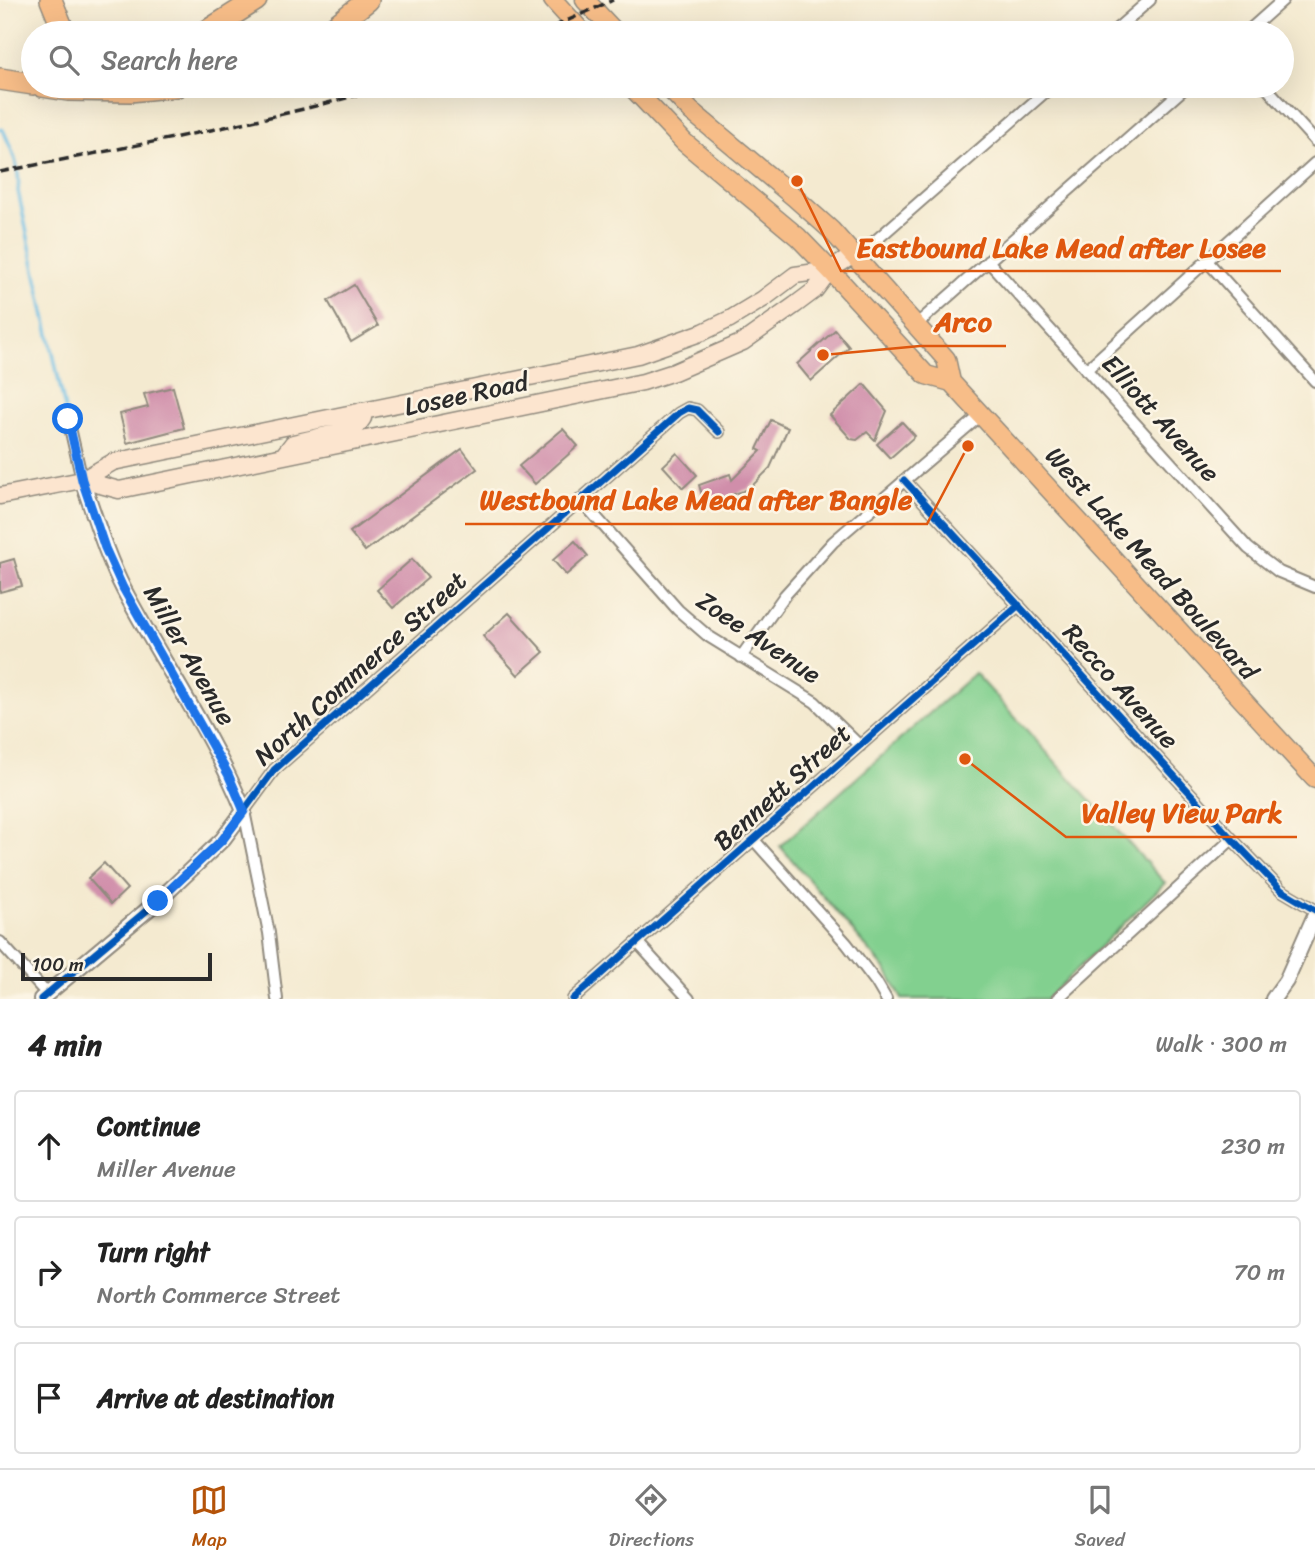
<!DOCTYPE html>
<html lang="en">
<head>
<meta charset="utf-8">
<style>
	:root { --surface:#fff; --page:#f2f2f2; --text:#222; --muted:#767676; --line:#e0e0e0; --accent:#b45309 }
	body { margin:0; font-family:Sriracha,sans-serif; background:var(--page); color:var(--text) }
	.scale { position:absolute; left:21px; bottom:18px; width:191px; box-sizing:border-box; padding-left:7px; border:4px solid #2b2b2b; border-top:0; font-size:19px; line-height:24px; white-space:nowrap; color:#2b2b2b; -webkit-text-stroke:5px #fcf5e5; paint-order:stroke }
	.stop { position:absolute; width:21px; height:21px; margin:-16px; border:5px solid #1a73e8; border-radius:50%; background:#fff }
	.stop.end { background:#1a73e8; border-color:#fff; box-shadow:0 2px 7px #0008 }
	.list { margin:0; padding:0; list-style:none }
	h2 { display:flex; justify-content:space-between; align-items:center; height:91px; margin:0; padding:0 28px; font-size:30px }
	h2 small { font-size:23px; font-weight:400; color:var(--muted) }
	.list li { display:grid; grid-template-columns:46px 1fr auto; gap:21px; align-items:center; box-sizing:border-box; height:112px; margin:0 14px 14px; padding:0 14px; border:2px solid var(--line); border-radius:7px }
	.list b { display:block; font-size:26px; white-space:nowrap }
	.list p { margin:0; font-size:23px; white-space:nowrap; color:var(--muted) }
	.list em { font-size:23px; font-style:normal; color:var(--muted) }
	.icon { flex:none; width:38px; height:38px; fill:none; stroke:currentColor; stroke-width:2; stroke-linecap:round; stroke-linejoin:round }
	.map { position:relative; flex:none; width:1315px; height:999px; overflow:hidden }
	.search { position:absolute; background:var(--surface); box-shadow:0 7px 28px #0002; left:21px; right:21px; top:21px; height:77px; display:flex; align-items:center; gap:18px; box-sizing:border-box; padding:0 24px; border-radius:38px; color:var(--muted); font-size:26px }
	.sheet { height:469px; background:var(--surface) }
	nav { display:flex; justify-content:space-around; align-items:center; box-sizing:border-box; height:98px; border-top:2px solid var(--line); background:var(--surface); font-size:19px; color:var(--muted) }
	nav a { display:grid; justify-items:center; gap:4px }
	nav .on { color:var(--accent) }
	.map>svg:first-child { display:block }
</style>
</head>
<body>
<div class="map">
<svg width="1315" height="999" viewBox="0 0 1315 999">
	<rect width="100%" height="100%" fill="#fcf5e5"/>
	<filter id="ink" filterUnits="userSpaceOnUse"><feTurbulence type="fractalNoise" baseFrequency=".0143" numOctaves="2"/><feDisplacementMap in="SourceGraphic" scale="14" xChannelSelector="R" yChannelSelector="G"/><feConvolveMatrix kernelMatrix="1 2 1 2 8 2 1 2 1" color-interpolation-filters="sRGB"/></filter>
	<filter id="wash" filterUnits="userSpaceOnUse"><feTurbulence type="fractalNoise" baseFrequency=".00686" numOctaves="4" result="noise"/><feDisplacementMap in="SourceGraphic" scale="28" xChannelSelector="R" yChannelSelector="G"/><feGaussianBlur stdDeviation="1.57" result="paint"/><feColorMatrix in="noise" values="0 0 0 0 0 0 0 0 0 0 0 0 0 0 0 0 0 1.4 0 .05"/><feComposite in="paint" operator="in"/></filter>
	<g filter="url(#wash)">
		<rect width="100%" height="100%" fill="#f4ead0"/>
		<path fill="#82d08f" stroke="#567e5d" stroke-width="2" d="M 975,673 L 1165,883 L 1047,999 L 902,999 L 886,970 L 780,846 Z"/>
		<g fill="none" stroke-linecap="round" stroke-linejoin="round">
			<path stroke="#69bde5" stroke-width="3.5" d="M 0,129 L 3,130 C 12,149 21,170 18,191 L 65,409"/>
		</g>
		<g id="blocks">
			<path fill="#d08eaa" d="M 354,285 L 378,326 L 351,342 L 328,301 Z
				M 835,330 L 849,347 L 811,381 L 797,364 Z
				M 864,384 L 887,411 L 875,440 L 867,432 L 857,440 L 851,439 L 830,415 Z
				M 173,387 L 184,428 L 127,443 L 120,414 L 148,407 L 144,394 Z
				M 771,420 L 788,428 L 770,468 L 749,489 L 705,504 L 699,485 L 730,474 L 732,480 L 761,451 L 757,449 Z
				M 902,422 L 915,436 L 890,458 L 877,444 Z
				M 563,429 L 578,446 L 535,484 L 519,466 Z
				M 462,449 L 477,469 L 365,551 L 350,532 Z
				M 677,453 L 697,475 L 683,488 L 663,466 Z
				M 575,541 L 588,556 L 566,575 L 553,560 Z
				M 14,559 L 22,586 L 0,592 L 0,563 Z
				M 412,559 L 428,578 L 393,608 L 377,590 Z
				M 509,613 L 544,652 L 518,675 L 483,636 Z
				M 104,863 L 127,889 L 111,904 L 88,878 Z"/>
		</g>
	</g>
	<g filter="url(#ink)">
		<use href="#blocks" fill-opacity="0" stroke="#908a7e" stroke-width="2"/>
		<g fill="none" stroke-linecap="round" stroke-linejoin="round">
			<g stroke="#908a7e" stroke-width="14">
				<path id="minor" d="M 1112,33 L 1150,0
					M 1246,33 L 1283,0
					M 1265,86 L 1315,141
					M 852,256 L 874,242 L 1052,86
					M 988,261 L 1248,548 L 1279,572 L 1315,587
					M 1207,261 L 1315,381
					M 916,325 L 1187,86
					M 1086,370 L 1315,163
					M 68,419 L 82,480
					M 904,480 L 1232,839 L 1281,890 L 1315,910
					M 580,499 L 678,610 L 708,636 L 815,702 L 860,746
					M 741,657 L 785,595 L 833,542 L 981,415
					M 754,840 L 847,944 L 876,982 L 886,999
					M 0,942 L 47,994
					M 638,943 L 689,999
					M 277,999 L 269,933 L 244,811 L 274,770 L 679,413 L 688,408 L 697,410 L 719,432
					M 573,999 L 1019,605
					M 1057,999 L 1232,839"/>
			</g>
			<g stroke="#908a7e" stroke-width="18">
				<path id="tertiary" d="M 41,999 L 158,901 L 223,839 L 244,811 C 212,733 163,664 124,590 C 106,555 95,517 82,480
					M 1273,999 L 1286,981 L 1315,915"/>
			</g>
			<g stroke="#908a7e" stroke-width="19">
				<path id="secondary" d="M 283,456 L 293,443 L 352,429 L 358,425 L 363,418 L 361,411
					M 82,480 L 119,490 L 643,382 L 674,372 L 743,342 L 795,305 L 815,290 L 830,270 L 852,256
					M 0,496 L 82,480 L 113,462 L 638,355 L 703,332 L 730,319 L 763,299 L 795,275 L 830,270"/>
			</g>
			<g stroke="#908a7e" stroke-width="21">
				<path id="primary" d="M 553,0 L 583,33
					M 585,0 L 616,33
					M 631,86 L 684,142 L 798,237 L 830,270 L 926,375 L 951,382
					M 667,86 L 691,111 L 794,197 L 831,230 L 946,359 L 951,382 L 1315,779"/>
			</g>
			<g stroke="#908a7e" stroke-width="24">
				<path id="motorway" d="M 51,0 L 62,27 L 67,33
					M 204,33 L 256,0
					M 322,33 L 334,27 L 368,0
					M 0,79 L 33,84
					M 42,86 L 68,90 L 130,91 L 177,86"/>
			</g>
			<use href="#minor" stroke="#fff" stroke-width="10"/>
			<use href="#tertiary" stroke="#fff" stroke-width="14"/>
			<use href="#secondary" stroke="#fce5cf" stroke-width="16"/>
			<use href="#primary" stroke="#f7bd88" stroke-width="18"/>
			<use href="#motorway" stroke="#f7bd88" stroke-width="21"/>
			<path stroke="#2b2b2b" stroke-width="3.5" stroke-dasharray="10 5" stroke-linecap="butt" d="M 540,33 L 613,0
				M 0,172 C 131,146 262,123 390,86"/>
			<g stroke="#fcf5e5" stroke-width="11">
				<path id="cycleway" d="M 904,480 L 1232,839 L 1281,890 L 1315,910
					M 41,999 L 158,901 L 223,839 L 274,770 L 679,413 L 688,408 L 697,410 L 719,432
					M 573,999 L 1019,605"/>
			</g>
			<use href="#cycleway" stroke="#0057b8" stroke-width="7"/>
		</g>
	</g>
	<g fill="none" stroke-linecap="round" stroke-linejoin="round" filter="url(#ink)">
		<path stroke="#1a73e8" stroke-width="9" d="M 68,419 L 82,480 L 105,548 L 123,588 L 228,774 L 244,811 L 223,839 L 158,901"/>
	</g>
	<g text-anchor="middle" stroke-width="5" stroke-linejoin="round" paint-order="stroke">
		<g font-size="26" fill="#2b2b2b" stroke="#fcf5e5">
			<text transform="translate(466 394) rotate(-12)" y="9">Losee Road</text>
			<text transform="translate(1161 418) rotate(48)" y="9">Elliott Avenue</text>
			<text transform="translate(1152 563) rotate(48)" y="9">West Lake Mead Boulevard</text>
			<text transform="translate(759 637) rotate(34)" y="9">Zoee Avenue</text>
			<text transform="translate(190 655) rotate(60)" y="9">Miller Avenue</text>
			<text transform="translate(360 668) rotate(-42)" y="9">North Commerce Street</text>
			<text transform="translate(1121 686) rotate(48)" y="9">Recco Avenue</text>
			<text transform="translate(782 787) rotate(-42)" y="9">Bennett Street</text>
		</g>
	</g>
	<path fill="none" stroke="#df570e" stroke-width="2.5" d="M797 181L841 271H1281M823 355L920 346H1006M968 446L927 524H465M965 759L1066 837H1297"/>
	<g fill="#df570e" stroke="#fcf5e5" stroke-width="2.5">
		<circle cx="797" cy="181" r="7"/>
		<circle cx="823" cy="355" r="7"/>
		<circle cx="968" cy="446" r="7"/>
		<circle cx="965" cy="759" r="7"/>
	</g>
	<g font-size="28" text-anchor="middle" font-weight="bold" fill="#df570e" stroke="#fcf5e5" stroke-width="5" stroke-linejoin="round" paint-order="stroke">
		<text x="1061" y="257">Eastbound Lake Mead after Losee</text>
		<text x="963" y="331">Arco</text>
		<text x="696" y="509">Westbound Lake Mead after Bangle</text>
		<text x="1182" y="822">Valley View Park</text>
	</g>
</svg>
<div class="scale">100 m</div>
<div class="stop" style="left:68px;top:419px"></div>
<div class="stop end" style="left:158px;top:901px"></div>
<div class="search"><svg class="icon" aria-label="search" viewBox="0 0 24 24"><circle cx="10" cy="10" r="6"/><path d="M15 15l6 6"/></svg>Search here</div>
</div>
<section class="sheet">
<h2>4 min<small>Walk · 300 m</small></h2>
<ul class="list">
<li><svg class="icon" aria-label="ahead" viewBox="0 0 24 24"><path d="M12 20V5M6 11l6-6 6 6"/></svg><div><b>Continue</b><p>Miller Avenue</p></div><em>230 m</em></li>
<li><svg class="icon" aria-label="right" viewBox="0 0 24 24"><path d="M7 20v-9h11M14 6l5 5-5 5"/></svg><div><b>Turn right</b><p>North Commerce Street</p></div><em>70 m</em></li>
<li><svg class="icon" aria-label="arrive" viewBox="0 0 24 24"><path d="M6 21V4h12l-3 4 3 4H6"/></svg><div><b>Arrive at destination</b></div></li>
</ul>
</section>
<nav>
<a class="on"><svg class="icon" aria-label="map" viewBox="0 0 24 24"><path d="M3 6l6-2 6 2 6-2v14l-6 2-6-2-6 2zM9 4v14M15 6v14"/></svg>Map</a>
<a><svg class="icon" aria-label="directions" viewBox="0 0 24 24"><path d="M12 3l9 9-9 9-9-9zM9 14v-3h6M13 9l2 2-2 2"/></svg>Directions</a>
<a><svg class="icon" aria-label="saved" viewBox="0 0 24 24"><path d="M7 4h10v16l-5-4-5 4z"/></svg>Saved</a>
</nav>
</body>
</html>
